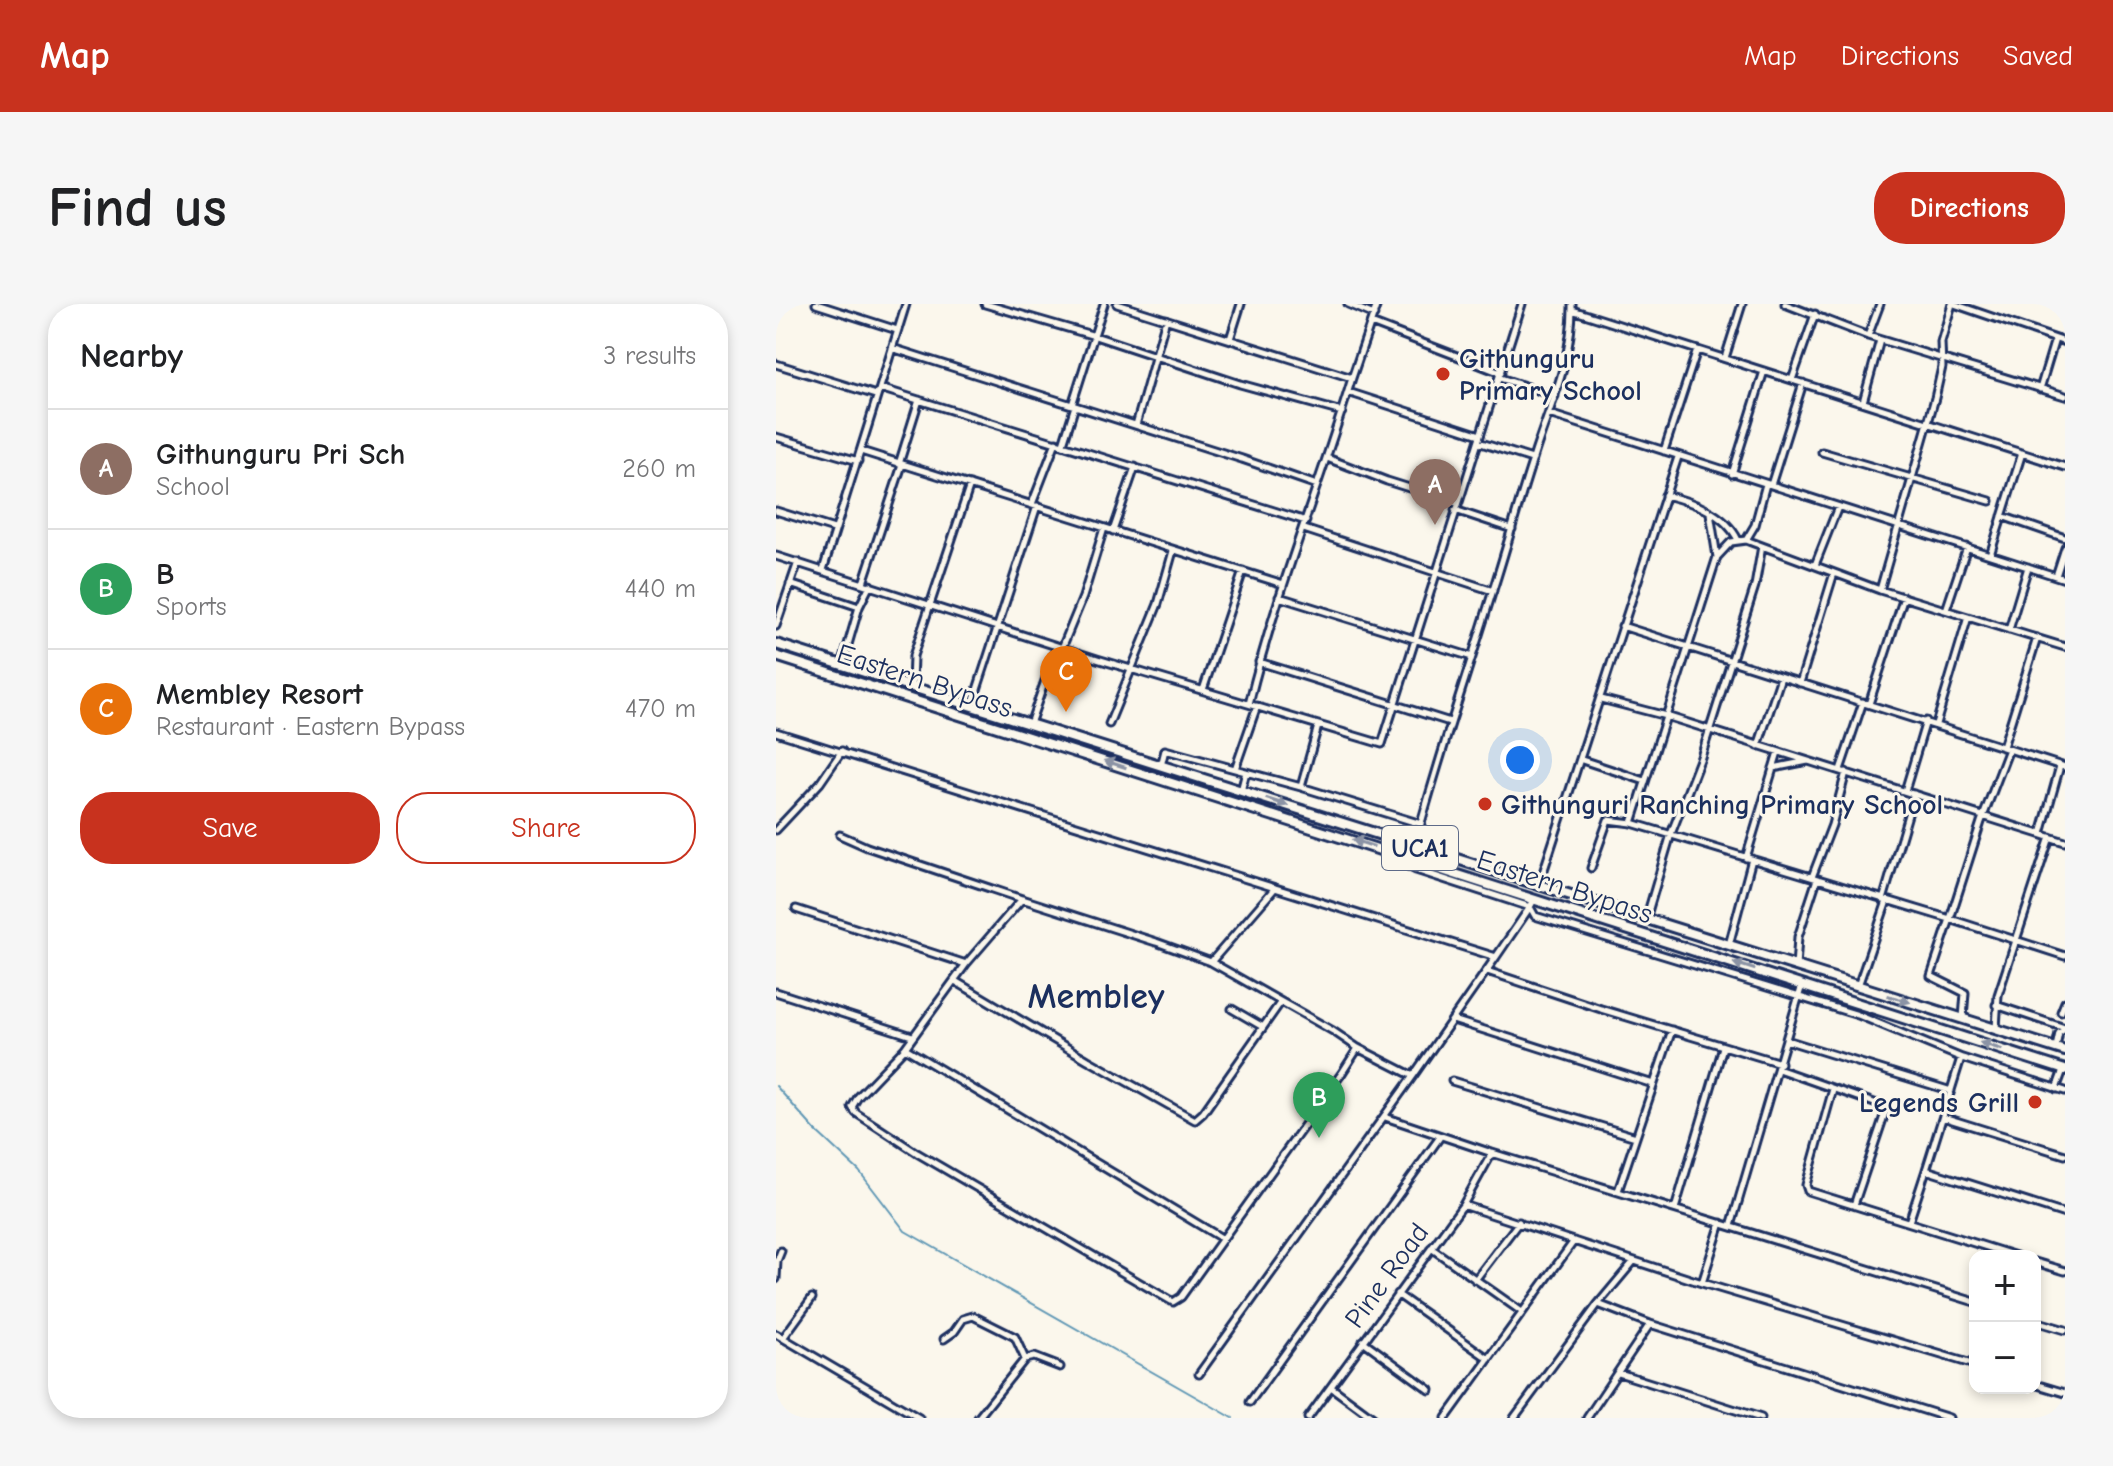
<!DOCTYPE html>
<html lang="en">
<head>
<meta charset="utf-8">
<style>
	:root { --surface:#fff; --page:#f6f6f6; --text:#202124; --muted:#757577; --line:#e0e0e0; --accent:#c8321e }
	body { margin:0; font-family:"Comic Neue",sans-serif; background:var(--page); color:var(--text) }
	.controls { position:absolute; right:24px; bottom:24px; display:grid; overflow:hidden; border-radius:16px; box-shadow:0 4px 12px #0003 }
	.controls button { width:72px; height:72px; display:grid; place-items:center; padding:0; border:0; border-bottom:2px solid var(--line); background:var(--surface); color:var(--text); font:40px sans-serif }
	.you { position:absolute; left:744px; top:456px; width:28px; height:28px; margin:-20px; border:6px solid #fff; border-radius:50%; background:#1a73e8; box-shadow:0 0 0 12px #1a73e833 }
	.badge { display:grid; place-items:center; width:52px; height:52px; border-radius:50%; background:var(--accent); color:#fff; font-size:26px; font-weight:700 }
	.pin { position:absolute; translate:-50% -66px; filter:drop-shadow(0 2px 4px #0008) }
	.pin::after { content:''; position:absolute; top:42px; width:28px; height:24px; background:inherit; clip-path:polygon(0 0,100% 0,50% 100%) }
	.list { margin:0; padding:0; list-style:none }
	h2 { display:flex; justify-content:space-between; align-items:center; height:104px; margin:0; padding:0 32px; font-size:34px }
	h2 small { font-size:26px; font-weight:400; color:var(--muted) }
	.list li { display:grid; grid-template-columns:52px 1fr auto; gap:24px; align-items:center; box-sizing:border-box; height:120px; padding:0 32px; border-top:2px solid var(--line) }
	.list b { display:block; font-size:30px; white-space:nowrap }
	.list p { margin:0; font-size:26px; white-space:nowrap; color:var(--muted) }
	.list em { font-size:26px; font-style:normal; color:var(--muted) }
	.actions { display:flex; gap:16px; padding:24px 32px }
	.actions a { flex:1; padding:18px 0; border:2px solid var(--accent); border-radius:32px; text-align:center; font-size:28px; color:var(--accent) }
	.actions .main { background:var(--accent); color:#fff }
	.map { position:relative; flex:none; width:1289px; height:1114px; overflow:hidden; border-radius:32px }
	header { display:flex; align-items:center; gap:48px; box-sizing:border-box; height:112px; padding:0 40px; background:var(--accent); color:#fff }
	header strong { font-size:38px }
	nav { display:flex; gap:44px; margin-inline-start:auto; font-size:28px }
	.intro { display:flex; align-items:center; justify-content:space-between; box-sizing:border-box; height:192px; padding:0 48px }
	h1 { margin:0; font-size:56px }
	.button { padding:20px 36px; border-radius:32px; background:var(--accent); color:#fff; font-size:28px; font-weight:700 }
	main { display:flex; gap:48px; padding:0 48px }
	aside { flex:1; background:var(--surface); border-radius:32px; box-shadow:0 4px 12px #0003 }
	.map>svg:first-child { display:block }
</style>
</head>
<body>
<header>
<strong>Map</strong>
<nav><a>Map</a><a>Directions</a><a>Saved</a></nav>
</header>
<div class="intro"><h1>Find us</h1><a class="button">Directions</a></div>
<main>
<aside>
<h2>Nearby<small>3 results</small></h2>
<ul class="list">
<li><span class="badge" style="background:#8d6e63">A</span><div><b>Githunguru Pri Sch</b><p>School</p></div><em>260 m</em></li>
<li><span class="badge" style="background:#2e9e5b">B</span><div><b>B</b><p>Sports</p></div><em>440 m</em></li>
<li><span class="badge" style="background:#e8710a">C</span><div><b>Membley Resort</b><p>Restaurant · Eastern Bypass</p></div><em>470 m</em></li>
</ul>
<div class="actions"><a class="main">Save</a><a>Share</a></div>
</aside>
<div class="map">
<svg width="1289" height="1114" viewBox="0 0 1289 1114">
	<rect width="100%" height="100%" fill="#fbf7ec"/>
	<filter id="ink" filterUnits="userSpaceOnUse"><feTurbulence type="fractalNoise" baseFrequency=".0125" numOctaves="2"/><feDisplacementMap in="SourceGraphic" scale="16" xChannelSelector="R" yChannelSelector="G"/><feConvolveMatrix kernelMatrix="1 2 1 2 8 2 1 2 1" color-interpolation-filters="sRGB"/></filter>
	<g filter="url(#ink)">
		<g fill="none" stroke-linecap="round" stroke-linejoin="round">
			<path stroke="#6198b5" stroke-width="2" d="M 0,782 L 39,826 L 83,867 L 129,927 L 457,1114"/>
			<g stroke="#1b2f5e" stroke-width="11">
				<path id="street" d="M 40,0 L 121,26
					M 209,0 L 319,32 L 464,80 L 566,108
					M 341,0 L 576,74 L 601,0
					M 572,0 L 598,11
					M 1009,0 L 1092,32 L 1104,0
					M 1178,0 L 1289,38
					M 796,6 L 1289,163
					M 595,19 L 725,69
					M 1092,32 L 1289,92
					M 454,35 L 465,0
					M 116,44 L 466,155 L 541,181
					M 949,54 L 966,0
					M 0,60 L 100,91
					M 724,74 L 779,92
					M 1016,76 L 1039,10
					M 104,84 L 530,217
					M 1264,85 L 1279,35
					M 572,88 L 704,131
					M 1087,98 L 1104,36
					M 296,101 L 328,0
					M 773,110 L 1289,275
					M 360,121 L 390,15
					M 0,133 L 82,157
					M 702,138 L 756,155
					M 287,140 L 299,102
					M 85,147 L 507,280
					M 888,147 L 921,46
					M 1046,148 L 1214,197
					M 551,154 L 611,177 L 681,199
					M 123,160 L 143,96
					M 956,170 L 988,67
					M 995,181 L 1027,79
					M 889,191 C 917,198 949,209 962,236
					M 256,200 L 280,138
					M 679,206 L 736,225
					M 0,207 L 58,225
					M 934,209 L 941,253
					M 1226,212 L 1289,234
					M 528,225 L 717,287
					M 337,227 L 359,163
					M 970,236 L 979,221 L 990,180
					M 1214,251 L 1246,149
					M 0,252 L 321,355 L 606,440 L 746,0
					M 1039,261 L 1062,203
					M 47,266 L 130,0
					M 1280,272 L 1289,244
					M 87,279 L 126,161
					M 14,280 L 83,303
					M 1104,286 L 1159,94 L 1166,63 L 1165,38 L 1176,0
					M 503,293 L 696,353
					M 1170,306 L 1191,243
					M 0,322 L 22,258
					M 846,322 L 1289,463
					M 1233,326 L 1252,263
					M 286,344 L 307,293 L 328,224
					M 483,358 L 674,418
					M 66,361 L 83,303 L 94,281
					M 1024,379 L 1058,269
					M 136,382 L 137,352 L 194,181
					M 427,386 L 467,267
					M 825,395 L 890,412 L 1289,538
					M 473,400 C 500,289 543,183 576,74
					M 1093,400 L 1128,293
					M 196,401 L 261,202
					M 254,420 L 281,342
					M 333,420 L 382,300 L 397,247
					M 1160,420 L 1192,313
					M 542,422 L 525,483 L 645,520
					M 0,428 L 720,653 L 754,603 L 640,566 L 634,563 L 636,555
					M 982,442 L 1005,373
					M 1227,443 L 1261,334
					M 1233,445 L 1205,518 L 1174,615 L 856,519 L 941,253 L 955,238 L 970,236 L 1104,286 L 1289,343
					M 806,456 L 869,477
					M 385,462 L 389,446 L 525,483
					M 997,464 L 1032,457
					M 459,465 L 481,402
					M 1064,466 L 1087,398
					M 465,487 L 470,468
					M 1129,487 L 1150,417
					M 0,526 L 44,479 L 66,447
					M 1265,530 L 1284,462
					M 64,531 L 91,543 L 246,595
					M 639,541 C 662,455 691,371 717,286 C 731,243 742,200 756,158 C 772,105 797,57 796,0
					M 970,554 L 1002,448
					M 815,564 L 832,516 L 856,519
					M 1036,573 L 1056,521 L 1070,468
					M 763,581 L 902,153
					M 758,596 L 754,603 L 759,612 L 1082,711 L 1186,754 L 1289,787
					M 1107,596 L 1138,490
					M 20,605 L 190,660 L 246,595 L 380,638 L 435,658 L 499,584
					M 870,615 L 895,530 L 925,453 L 979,282 L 986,242
					M 953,641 L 976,555
					M 435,658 L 557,727 L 582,744 L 637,772 L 720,653
					M 190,660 L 129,744 L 447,935
					M 1020,663 L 1022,633 L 1041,575
					M 711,667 L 825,705 L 1004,759
					M 179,677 L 312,756 L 419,816 L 427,809 L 504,699
					M 1082,682 L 1111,597
					M 0,688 L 136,732
					M 1220,701 L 1289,724
					M 456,705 L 487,723
					M 1285,708 L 1289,698
					M 1187,714 L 1189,689 L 1155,672 L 1174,615 L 1289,652
					M 677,716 L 877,780
					M 1220,725 L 1222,691 L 1274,533
					M 1010,736 L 1175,787
					M 1280,743 L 1283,729 L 1289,725
					M 129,744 L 82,793 L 76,803 L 80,809 L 141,849 L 397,998 L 405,993 L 566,769 L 582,744
					M 1185,754 L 1150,866 L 1289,910
					M 1002,765 L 1101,800 L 1110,806 L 1078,901
					M 676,777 L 860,833
					M 1057,785 L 1030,881 L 1032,887 L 1240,952
					M 1280,785 L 1287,766
					M 609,813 L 716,849 L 1199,998
					M 1167,813 L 1289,851
					M 842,887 L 896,726
					M 687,901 L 926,979 L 1199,1061
					M 899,905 L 947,743
					M 1133,918 L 1150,866
					M 955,922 L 1026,681
					M 655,944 L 746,1008
					M 1259,958 L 1289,967
					M 0,975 L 1,957 L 5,947
					M 699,976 L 743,918
					M 926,979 L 945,919
					M 621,990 L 713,1055
					M 822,1000 L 874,1020 L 1173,1114
					M 1259,1017 L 1289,1026
					M 0,1030 L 143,1114
					M 7,1034 L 36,994
					M 168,1035 L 178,1028 L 187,1015 L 197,1012 L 239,1033 L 249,1055
					M 587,1037 L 654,1086
					M 843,1069 L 985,1114
					M 423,1070 L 637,772
					M 1259,1080 L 1289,1089
					M 555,1083 L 597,1114
					M 474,1098 L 664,833
					M 202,1114 L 249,1055 L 258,1053 L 284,1063
					M 532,1114 L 687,901 L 716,849
					M 670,1114 L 798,937
					M 738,1114 L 822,1000 L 858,957
					M 811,1114 L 874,1020"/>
			</g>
			<g stroke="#1b2f5e" stroke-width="14">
				<path id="primary" d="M 0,340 L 1289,747
					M 0,352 L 1289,766"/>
			</g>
			<use href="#street" stroke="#fbf7ec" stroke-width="5"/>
			<use href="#primary" stroke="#fbf7ec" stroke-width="8"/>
		</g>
		<defs><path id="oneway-solid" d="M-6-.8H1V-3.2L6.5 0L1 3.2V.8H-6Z" transform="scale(2)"/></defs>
		<g fill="#8b93a5">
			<use href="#oneway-solid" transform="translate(339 460) rotate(-162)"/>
			<use href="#oneway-solid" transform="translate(501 498) rotate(18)"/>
			<use href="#oneway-solid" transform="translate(587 539) rotate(-162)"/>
			<use href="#oneway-solid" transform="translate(968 662) rotate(-162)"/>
			<use href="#oneway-solid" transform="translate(1123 695) rotate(17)"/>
			<use href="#oneway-solid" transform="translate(1215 742) rotate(-162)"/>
		</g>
	</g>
	<g fill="#c8321e" stroke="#fbf7ec" stroke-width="3">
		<circle cx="667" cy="70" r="8"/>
		<circle cx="709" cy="500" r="8"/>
		<circle cx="1259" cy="798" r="8"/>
	</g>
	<g text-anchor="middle" stroke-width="6" stroke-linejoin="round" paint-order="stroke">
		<rect fill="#fbf7ec" stroke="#5e6b89" stroke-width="2" x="606" y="522" width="76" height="44" rx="6"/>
		<g font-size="26" font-weight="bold" fill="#1b2f5e">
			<text x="644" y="553">UCA1</text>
		</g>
		<g font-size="28" font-weight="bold" fill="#1b2f5e" stroke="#fbf7ec" text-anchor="start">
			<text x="683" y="64">Githunguru<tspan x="683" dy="32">Primary School</tspan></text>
			<text x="725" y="510">Githunguri Ranching Primary School</text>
			<text x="1243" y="808" text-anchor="end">Legends Grill</text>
		</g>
		<g font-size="28" fill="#1b2f5e" stroke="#fbf7ec">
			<text transform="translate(149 376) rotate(18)" y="10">Eastern Bypass</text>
			<text transform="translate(789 582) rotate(18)" y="10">Eastern Bypass</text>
			<text transform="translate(610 971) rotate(-54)" y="10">Pine Road</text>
		</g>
		<g font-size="36" font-weight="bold" fill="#1b2f5e" stroke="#fbf7ec">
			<text x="320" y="704">Membley</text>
		</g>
	</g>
</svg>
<div class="controls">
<button>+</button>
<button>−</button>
</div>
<div class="you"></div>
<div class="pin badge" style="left:659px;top:221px;background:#8d6e63">A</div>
<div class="pin badge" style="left:543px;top:834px;background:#2e9e5b">B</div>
<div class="pin badge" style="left:290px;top:408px;background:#e8710a">C</div>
</div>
</main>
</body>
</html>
